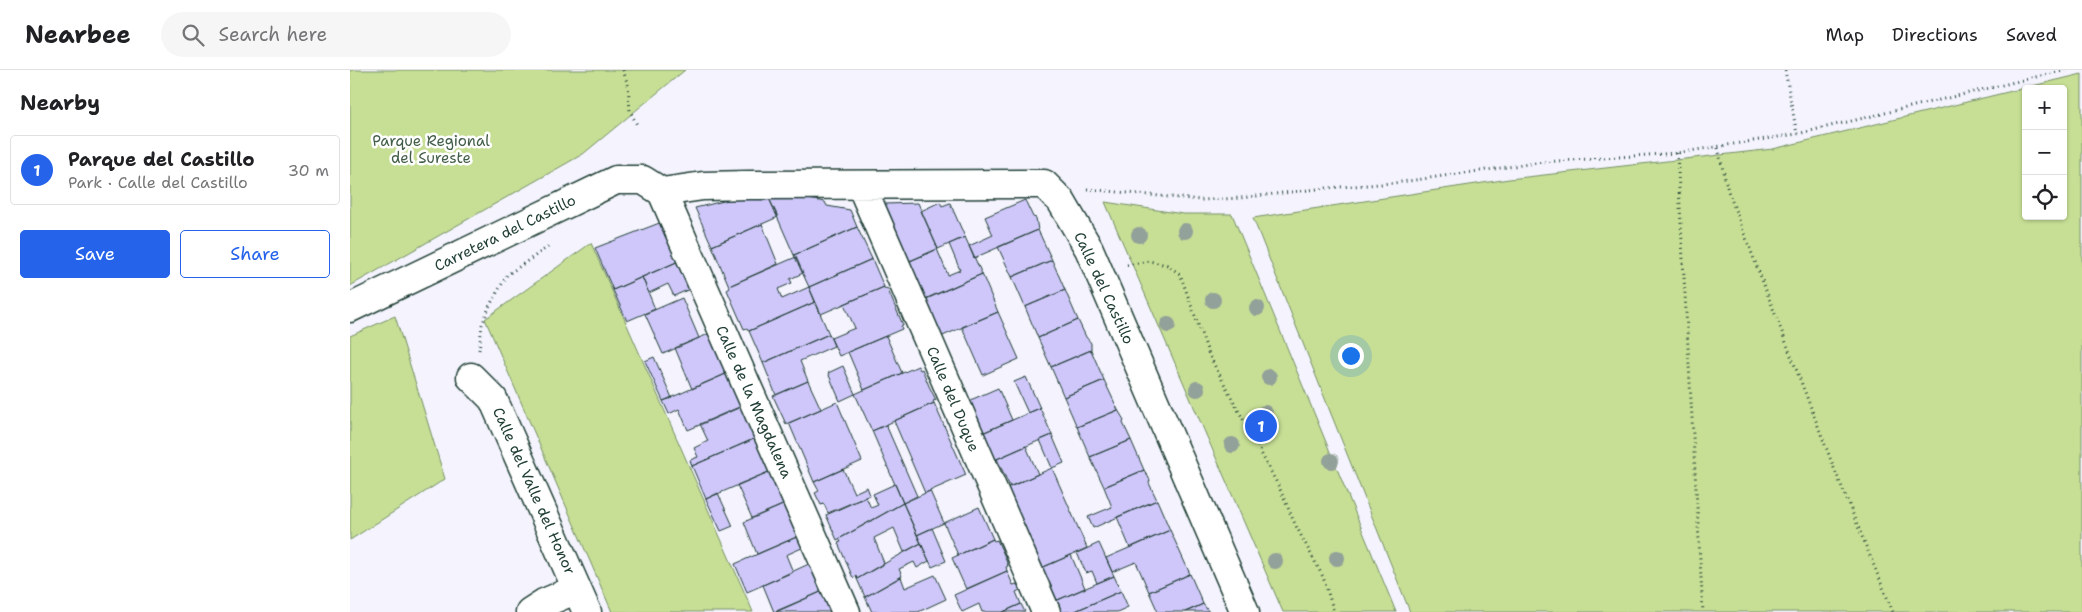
<!DOCTYPE html>
<html lang="en">
<head>
<meta charset="utf-8">
<style>
	:root { --surface:#fff; --page:#f6f6f6; --text:#202124; --muted:#757577; --line:#e0e0e0; --accent:#2563eb }
	body { margin:0; font-family:"Shantell Sans",sans-serif; background:var(--page); color:var(--text) }
	.controls { position:absolute; right:15px; top:15px; display:grid; overflow:hidden; border-radius:5px; box-shadow:0 1px 4px #0004 }
	.controls button { width:45px; height:45px; display:grid; place-items:center; padding:0; border:0; border-bottom:1px solid var(--line); background:var(--surface); color:var(--text); font:25px sans-serif }
	.you { position:absolute; left:1000px; top:285px; width:18px; height:18px; margin:-12px; border:4px solid #fff; border-radius:50%; background:#1a73e8; box-shadow:0 0 0 8px #1a73e833 }
	.badge { display:grid; place-items:center; width:32px; height:32px; border-radius:50%; background:var(--accent); color:#fff; font-size:16px; font-weight:700 }
	.pin { position:absolute; translate:-50% -50%; border:2px solid #fff; box-shadow:0 1px 5px #0006 }
	.list { margin:0; padding:0; list-style:none }
	h2 { display:flex; justify-content:space-between; align-items:center; height:65px; margin:0; padding:0 20px; font-size:21px }
	h2 small { font-size:16px; font-weight:400; color:var(--muted) }
	.list li { display:grid; grid-template-columns:32px 1fr auto; gap:15px; align-items:center; box-sizing:border-box; height:70px; margin:0 10px 10px; padding:0 10px; border:1px solid var(--line); border-radius:5px }
	.list b { display:block; font-size:19px; white-space:nowrap }
	.list p { margin:0; font-size:16px; white-space:nowrap; color:var(--muted) }
	.list em { font-size:16px; font-style:normal; color:var(--muted) }
	.actions { display:flex; gap:10px; padding:15px 20px }
	.actions a { flex:1; padding:11px 0; border:1px solid var(--accent); border-radius:5px; text-align:center; font-size:18px; color:var(--accent) }
	.actions .main { background:var(--accent); color:#fff }
	.icon { flex:none; width:28px; height:28px; fill:none; stroke:currentColor; stroke-width:2; stroke-linecap:round; stroke-linejoin:round }
	.map { position:relative; flex:none; width:1732px; height:542px; overflow:hidden }
	header { display:flex; align-items:center; gap:30px; box-sizing:border-box; height:70px; padding:0 25px; background:var(--surface); border-bottom:1px solid var(--line) }
	header strong { font-size:24px }
	nav { display:flex; gap:28px; margin-inline-start:auto; font-size:18px }
	.search { width:350px; height:45px; background:var(--page); display:flex; align-items:center; gap:12px; box-sizing:border-box; padding:0 18px; border-radius:28px; color:var(--muted); font-size:19px }
	main { display:flex }
	aside { flex:1; background:var(--surface) }
	.map>svg:first-child { display:block }
</style>
</head>
<body>
<header>
<strong>Nearbee</strong>
<div class="search"><svg class="icon" aria-label="search" viewBox="0 0 24 24"><circle cx="10" cy="10" r="6"/><path d="M15 15l6 6"/></svg>Search here</div>
<nav><a>Map</a><a>Directions</a><a>Saved</a></nav>
</header>
<main>
<aside>
<h2>Nearby<small></small></h2>
<ul class="list">
<li><span class="badge">1</span><div><b>Parque del Castillo</b><p>Park · Calle del Castillo</p></div><em>30 m</em></li>
</ul>
<div class="actions"><a class="main">Save</a><a>Share</a></div>
</aside>
<div class="map">
<svg width="1732" height="542" viewBox="0 0 1732 542">
	<rect width="100%" height="100%" fill="#f5f4fe"/>
	<filter id="ink" filterUnits="userSpaceOnUse"><feTurbulence type="fractalNoise" baseFrequency=".02" numOctaves="2"/><feDisplacementMap in="SourceGraphic" scale="10" xChannelSelector="R" yChannelSelector="G"/><feConvolveMatrix kernelMatrix="1 2 1 2 8 2 1 2 1" color-interpolation-filters="sRGB"/></filter>
	<g filter="url(#ink)">
		<path fill="#c7df95" stroke="#738e64" fill-rule="evenodd" d="M 0,0 L 335,0 L 233,84 L 0,216 Z
			M 1732,4 L 1732,542 L 1060,542 L 903,148 L 1159,109 L 1423,79 ZM 1676,19 L 1713,19 L 1713,146 L 1676,146 Z
			M 755,132 L 833,144 L 882,144 L 1046,542 L 933,542 Z
			M 241,173 L 403,542 L 262,542 L 135,249 Z
			M 45,246 L 95,409 L 0,470 L 0,266 Z"/>
		<path fill="#cfc7fa" stroke="#1f3d34" d="M 431,124 L 475,132 L 477,136 L 500,140 L 507,157 L 444,185 L 418,126 Z
			M 418,126 L 428,147 L 362,176 L 345,138 L 390,127 Z
			M 675,130 L 683,147 L 686,148 L 688,160 L 624,188 L 619,176 L 643,165 L 635,147 Z
			M 590,132 L 592,136 L 600,133 L 615,167 L 588,179 L 571,141 Z
			M 568,133 L 588,179 L 551,195 L 531,139 L 535,134 Z
			M 312,152 L 329,191 L 263,220 L 245,178 Z
			M 412,154 L 428,194 L 379,216 L 362,176 Z
			M 507,157 L 522,189 L 459,217 L 444,185 Z
			M 688,160 L 702,190 L 662,207 L 648,177 Z
			M 615,167 L 632,204 L 572,231 L 555,193 L 587,179 L 598,205 L 610,200 L 599,174 Z
			M 446,187 L 453,203 L 440,209 L 442,213 L 428,219 L 432,229 L 459,217 L 465,232 L 399,261 L 397,258 L 394,259 L 377,220 L 380,218 L 379,216 Z
			M 522,189 L 534,217 L 471,244 L 459,217 Z
			M 702,190 L 715,220 L 675,237 L 662,207 Z
			M 329,191 L 342,218 L 324,226 L 318,214 L 299,223 L 292,207 Z
			M 632,204 L 648,242 L 588,268 L 568,232 Z
			M 292,207 L 305,239 L 277,251 L 263,220 Z
			M 534,217 L 535,219 L 537,218 L 553,255 L 551,256 L 552,259 L 489,286 L 481,268 L 505,258 L 494,234 Z
			M 715,220 L 728,250 L 688,268 L 675,237 Z
			M 332,228 L 349,268 L 313,284 L 295,244 Z
			M 465,232 L 479,264 L 413,293 L 399,261 Z
			M 648,242 L 669,289 L 633,305 L 612,257 Z
			M 728,250 L 736,267 L 741,273 L 741,280 L 701,297 L 688,268 Z
			M 361,263 L 378,303 L 342,319 L 325,278 Z
			M 479,264 L 484,276 L 450,291 L 458,311 L 426,325 L 413,293 Z
			M 536,266 L 552,303 L 514,320 L 498,282 Z
			M 741,280 L 754,310 L 714,327 L 701,297 Z
			M 304,287 L 322,328 L 313,331 L 295,291 Z
			M 493,296 L 505,324 L 490,331 L 478,303 Z
			M 568,296 L 570,300 L 572,299 L 579,316 L 586,330 L 583,331 L 584,333 L 522,361 L 505,324 Z
			M 378,303 L 393,336 L 338,360 L 329,339 L 319,344 L 313,331 Z
			M 676,307 L 690,338 L 678,343 L 664,312 Z
			M 754,310 L 768,340 L 727,357 L 714,327 Z
			M 458,311 L 471,339 L 436,354 L 423,326 Z
			M 648,318 L 662,350 L 630,364 L 616,332 Z
			M 487,332 L 512,391 L 464,412 L 439,353 Z
			M 584,333 L 616,405 L 575,423 L 544,351 Z
			M 396,334 L 406,368 L 342,396 L 340,390 L 348,387 L 344,378 L 358,371 L 350,354 Z
			M 690,338 L 702,365 L 642,391 L 630,364 Z
			M 768,340 L 774,350 L 773,353 L 781,370 L 740,387 L 727,357 Z
			M 536,355 L 567,426 L 553,433 L 522,361 Z
			M 702,365 L 714,393 L 702,398 L 690,370 Z
			M 406,368 L 421,401 L 356,429 L 342,396 Z
			M 781,370 L 794,400 L 754,417 L 740,387 Z
			M 676,376 L 688,404 L 660,417 L 647,389 Z
			M 702,398 L 737,478 L 689,499 L 654,419 Z
			M 493,399 L 504,423 L 517,417 L 520,425 L 478,443 L 474,434 L 471,435 L 465,423 L 469,421 L 464,412 Z
			M 794,400 L 800,410 L 799,413 L 807,430 L 743,458 L 738,447 L 762,437 L 754,417 Z
			M 421,401 L 435,434 L 402,448 L 387,415 Z
			M 545,414 L 553,433 L 487,470 L 476,445 L 516,427 L 521,438 L 528,435 L 523,424 Z
			M 580,421 L 594,453 L 567,465 L 553,433 Z
			M 368,423 L 383,456 L 371,461 L 356,429 Z
			M 807,430 L 820,460 L 780,478 L 767,447 Z
			M 553,433 L 571,473 L 554,482 L 544,458 L 524,468 L 534,493 L 507,509 L 506,506 L 503,508 L 488,473 L 491,472 L 489,469 Z
			M 435,434 L 449,466 L 407,484 L 394,452 Z
			M 629,437 L 643,469 L 608,485 L 594,453 Z
			M 582,458 L 596,491 L 582,497 L 567,465 Z
			M 820,460 L 840,504 L 799,522 L 786,492 L 762,502 L 756,488 Z
			M 449,466 L 454,477 L 436,485 L 443,502 L 397,522 L 385,494 Z
			M 643,469 L 644,471 L 647,470 L 655,487 L 658,496 L 656,497 L 657,501 L 616,519 L 602,488 Z
			M 571,473 L 579,491 L 567,498 L 564,492 L 549,499 L 552,506 L 515,527 L 507,509 Z
			M 749,473 L 764,506 L 747,513 L 742,501 L 736,503 L 727,483 Z
			M 721,485 L 735,518 L 703,532 L 689,499 Z
			M 461,493 L 473,521 L 424,542 L 413,515 Z
			M 657,501 L 663,515 L 667,514 L 670,520 L 666,522 L 671,534 L 653,542 L 632,542 L 629,534 L 612,542 L 604,525 Z
			M 840,504 L 853,534 L 835,542 L 808,542 L 799,522 Z
			M 585,505 L 596,529 L 568,542 L 522,542 L 515,527 L 551,507 L 555,518 Z
			M 764,506 L 771,521 L 723,542 L 708,542 L 703,532 Z
			M 473,521 L 482,542 L 426,542 Z
			M 771,521 L 778,537 L 767,542 L 723,542 Z
			M 671,534 L 675,542 L 653,542 Z
			M 853,534 L 859,542 L 835,542 L 845,538 Z"/>
		<g fill="none" stroke-linecap="round" stroke-linejoin="round">
			<g stroke="#1f3d34" stroke-width="31">
				<path id="street" d="M 511,115 L 696,542
					M 312,122 L 353,116 L 399,115 L 694,114 L 711,131 L 739,179 L 895,542
					M 312,122 L 496,542
					M 0,238 L 266,110 L 293,110 L 312,122
					M 121,307 L 143,329 L 237,542
					M 180,542 L 194,533 L 227,519"/>
			</g>
			<path stroke="#1f3d34" stroke-width="3" stroke-dasharray="1 4" stroke-linecap="butt" d="M 273,0 L 278,15 L 280,41 L 288,57
				M 1435,0 L 1447,64
				M 1368,78 L 1378,121 L 1484,398 L 1543,542
				M 1327,83 L 1353,542
				M 737,119 L 851,130 L 890,128 L 976,118 L 1044,113 L 1193,92 L 1327,83 L 1447,64 L 1715,0
				M 777,195 L 799,191 L 817,195 L 830,204 L 859,285 L 929,417 L 945,454 L 973,507 L 984,542
				M 129,280 L 132,255 L 140,235 L 157,205 L 198,177"/>
			<use href="#street" stroke="#fff" stroke-width="28"/>
		</g>
		<g fill="#92a199">
			<circle cx="835" cy="161" r="8"/>
			<circle cx="789" cy="165" r="8"/>
			<circle cx="863" cy="230" r="8"/>
			<circle cx="907" cy="238" r="8"/>
			<circle cx="818" cy="255" r="8"/>
			<circle cx="919" cy="307" r="8"/>
			<circle cx="847" cy="319" r="8"/>
			<circle cx="915" cy="343" r="8"/>
			<circle cx="882" cy="375" r="8"/>
			<circle cx="981" cy="391" r="8"/>
			<circle cx="987" cy="488" r="8"/>
			<circle cx="925" cy="491" r="8"/>
		</g>
	</g>
	<g text-anchor="middle" stroke-width="5" stroke-linejoin="round" paint-order="stroke">
		<g font-size="15" fill="#415d47" stroke="#fff">
			<text x="81" y="76">Parque Regional<tspan x="81" dy="17">del Sureste</tspan></text>
		</g>
		<g font-size="15" fill="#1f3d34" stroke="#fff">
			<text transform="translate(155 163) rotate(-26)" y="5">Carretera del Castillo</text>
			<text transform="translate(754 218) rotate(65)" y="5">Calle del Castillo</text>
			<text transform="translate(603 329) rotate(67)" y="5">Calle del Duque</text>
			<text transform="translate(404 332) rotate(66)" y="5">Calle de la Magdalena</text>
			<text transform="translate(184 421) rotate(66)" y="5">Calle del Valle del Honor</text>
		</g>
	</g>
</svg>
<div class="controls">
<button>+</button>
<button>−</button>
<button><svg class="icon" aria-label="locate" viewBox="0 0 24 24"><circle cx="12" cy="12" r="6"/><path d="M12 2v4M12 18v4M2 12h4M18 12h4"/></svg></button>
</div>
<div class="you"></div>
<div class="pin badge" style="left:911px;top:356px">1</div>
</div>
</main>
</body>
</html>
